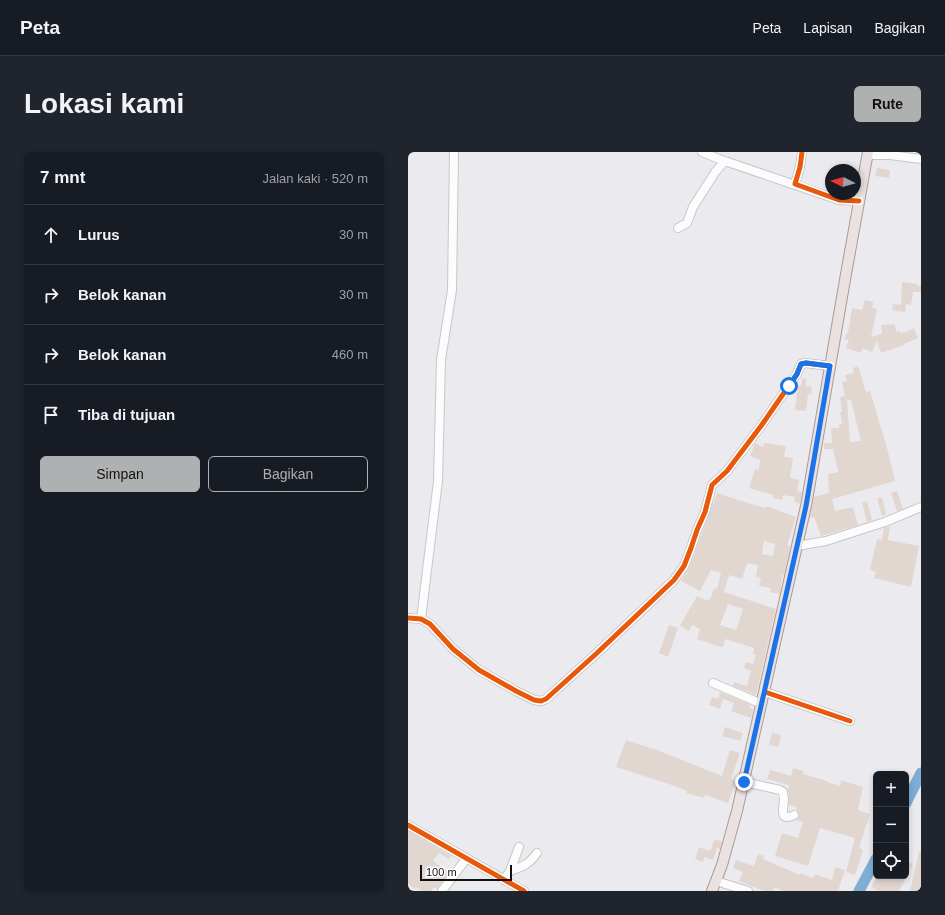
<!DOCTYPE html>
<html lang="id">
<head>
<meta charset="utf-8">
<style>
	:root { --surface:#171b24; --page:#20242c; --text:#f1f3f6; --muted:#9ea1a6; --line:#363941; --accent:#aeb0b2 }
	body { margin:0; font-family:Arial,sans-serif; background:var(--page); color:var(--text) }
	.controls { position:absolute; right:12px; bottom:12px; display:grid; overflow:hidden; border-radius:6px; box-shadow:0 2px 6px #0003 }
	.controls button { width:36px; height:36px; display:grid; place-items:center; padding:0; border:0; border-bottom:1px solid var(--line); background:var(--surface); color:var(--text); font:20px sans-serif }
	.compass { position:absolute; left:417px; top:12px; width:36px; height:36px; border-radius:50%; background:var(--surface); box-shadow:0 2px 6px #0003; rotate:276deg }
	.scale { position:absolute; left:12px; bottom:10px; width:92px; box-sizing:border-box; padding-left:4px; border:2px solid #101012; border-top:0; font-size:11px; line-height:14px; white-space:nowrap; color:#101012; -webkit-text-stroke:3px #fff; paint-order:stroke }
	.stop { position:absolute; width:12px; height:12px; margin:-9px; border:3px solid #1a73e8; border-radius:50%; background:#fff }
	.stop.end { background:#1a73e8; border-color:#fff; box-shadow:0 1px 4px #0008 }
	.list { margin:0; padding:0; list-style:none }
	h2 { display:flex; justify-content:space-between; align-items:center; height:52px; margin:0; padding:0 16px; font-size:17px }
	h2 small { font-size:13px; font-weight:400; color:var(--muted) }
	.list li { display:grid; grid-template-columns:26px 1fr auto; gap:12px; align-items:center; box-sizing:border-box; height:60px; padding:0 16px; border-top:1px solid var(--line) }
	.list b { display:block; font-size:15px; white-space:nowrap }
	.list em { font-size:13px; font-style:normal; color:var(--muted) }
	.actions { display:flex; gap:8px; padding:12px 16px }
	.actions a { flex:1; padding:9px 0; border:1px solid var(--accent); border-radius:6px; text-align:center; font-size:14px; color:var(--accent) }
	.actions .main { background:var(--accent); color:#111 }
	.icon { flex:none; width:22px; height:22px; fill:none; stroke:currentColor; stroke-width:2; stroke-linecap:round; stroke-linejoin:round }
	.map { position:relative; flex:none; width:513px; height:739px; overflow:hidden; border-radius:6px }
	header { display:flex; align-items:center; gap:24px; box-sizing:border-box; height:56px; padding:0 20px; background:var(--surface); border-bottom:1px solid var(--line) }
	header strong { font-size:19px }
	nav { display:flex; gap:22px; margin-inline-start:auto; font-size:14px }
	.intro { display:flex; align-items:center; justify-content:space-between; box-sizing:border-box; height:96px; padding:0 24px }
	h1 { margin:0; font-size:28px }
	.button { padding:10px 18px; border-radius:6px; background:var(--accent); color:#111; font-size:14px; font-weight:700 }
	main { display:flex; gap:24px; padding:0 24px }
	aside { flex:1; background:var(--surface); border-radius:6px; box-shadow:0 2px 6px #0003 }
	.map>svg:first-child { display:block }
</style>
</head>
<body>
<header>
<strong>Peta</strong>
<nav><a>Peta</a><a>Lapisan</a><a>Bagikan</a></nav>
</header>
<div class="intro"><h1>Lokasi kami</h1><a class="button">Rute</a></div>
<main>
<aside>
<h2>7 mnt<small>Jalan kaki · 520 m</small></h2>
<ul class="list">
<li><svg class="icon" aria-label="ahead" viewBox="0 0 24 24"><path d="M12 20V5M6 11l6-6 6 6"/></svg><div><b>Lurus</b></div><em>30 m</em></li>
<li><svg class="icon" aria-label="right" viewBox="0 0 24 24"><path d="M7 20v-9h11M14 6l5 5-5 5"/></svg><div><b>Belok kanan</b></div><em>30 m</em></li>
<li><svg class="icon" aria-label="right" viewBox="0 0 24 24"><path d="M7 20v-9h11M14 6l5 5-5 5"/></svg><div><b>Belok kanan</b></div><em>460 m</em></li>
<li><svg class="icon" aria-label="arrive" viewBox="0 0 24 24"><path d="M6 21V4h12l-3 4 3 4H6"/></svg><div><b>Tiba di tujuan</b></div></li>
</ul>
<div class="actions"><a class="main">Simpan</a><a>Bagikan</a></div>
</aside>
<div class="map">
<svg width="513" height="739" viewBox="0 0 513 739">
	<rect width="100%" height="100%" fill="#ebebef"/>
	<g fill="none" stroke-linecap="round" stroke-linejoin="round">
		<path stroke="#7eaed5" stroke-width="11" d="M 498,651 L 513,621
			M 451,739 L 468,707"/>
	</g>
	<path fill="#e2d6d1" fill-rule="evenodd" d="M 469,16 L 482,18 L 481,26 L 467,24 Z
		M 494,130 L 510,132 L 509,134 L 513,134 L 513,140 L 505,140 L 503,153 L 498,152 L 497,160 L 484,158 L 485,152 L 493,153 Z
		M 457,148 L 465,150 L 464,156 L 469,157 L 463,185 L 474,182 L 473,173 L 487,172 L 488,180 L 492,179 L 493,182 L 506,176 L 510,186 L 496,192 L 496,193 L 473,201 L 469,189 L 464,200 L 454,196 L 453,201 L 438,196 L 441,188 L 437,187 L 438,181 L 440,181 L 444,156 L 454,158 Z
		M 450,214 L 458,240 L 462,239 L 479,296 L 487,329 L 424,347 L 427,359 L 445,355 L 450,373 L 413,384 L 406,365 L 402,366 L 406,345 L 421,341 L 420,322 L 430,320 L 425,297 L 416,297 L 416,291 L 424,291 L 423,276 L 431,276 L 431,273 L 434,272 L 432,260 L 434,260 L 432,245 L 437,244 L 434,230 L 439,229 L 437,223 L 446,221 L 445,216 ZM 439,248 L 443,248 L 453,289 L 442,290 Z
		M 394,226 L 399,227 L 397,234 L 404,235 L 403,243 L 400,242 L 398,259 L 387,258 L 390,234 L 393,234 Z
		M 347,291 L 355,295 L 356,291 L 378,294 L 376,305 L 385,306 L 382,326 L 391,328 L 389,339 L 394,340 L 392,352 L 386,350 L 387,345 L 375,343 L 374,348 L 365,346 L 365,343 L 341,336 L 347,317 L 351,318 L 352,308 L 342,304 Z
		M 489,339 L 495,357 L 489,359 L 483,341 Z
		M 309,341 L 343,352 L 357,356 L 358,354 L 388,365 L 379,394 L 382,394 L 376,423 L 374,423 L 372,442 L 362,440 L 363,436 L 351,434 L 353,426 L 348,425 L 350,413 L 339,411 L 334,427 L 321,423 L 316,440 L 368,457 L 348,543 L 325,534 L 326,530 L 339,534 L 343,519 L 336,516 L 338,510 L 345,512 L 348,503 L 345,502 L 346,496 L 317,487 L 315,495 L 310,494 L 289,487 L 292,477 L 284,473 L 281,479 L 272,474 L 289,444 L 299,449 L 300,447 L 302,448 L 306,436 L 309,437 L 313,421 L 303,418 L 292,439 L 273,429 L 281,416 ZM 356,389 L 367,392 L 365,404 L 354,402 ZM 320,452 L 335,457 L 328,478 L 312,473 Z
		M 474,345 L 478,363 L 474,364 L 469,346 Z
		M 459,349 L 464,368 L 459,370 L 454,350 Z
		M 482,374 L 480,388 L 511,394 L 503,435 L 466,426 L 468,420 L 462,418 L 469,387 L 474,388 L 476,376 Z
		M 261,473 L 270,476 L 260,505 L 251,501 Z
		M 312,540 L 343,553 L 342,556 L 345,557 L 343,566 L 323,559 L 326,551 L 315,547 L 312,557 L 301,553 L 304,545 L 310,547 Z
		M 317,575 L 335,581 L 332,589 L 314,584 Z
		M 364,581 L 373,583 L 371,595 L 361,593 Z
		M 218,588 L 249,598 L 314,624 L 322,598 L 332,601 L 323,627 L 328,629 L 320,651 L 297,643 L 296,646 L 278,641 L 279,639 L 267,634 L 208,615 Z
		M 385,616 L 396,619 L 395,622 L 419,629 L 419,630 L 432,634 L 433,628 L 455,635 L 450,658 L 462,662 L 451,696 L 455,698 L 447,723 L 438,720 L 447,686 L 412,676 L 400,714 L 367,704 L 374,681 L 390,686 L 395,670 L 388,668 L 391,664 L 391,661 L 388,658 L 389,655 L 381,653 L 380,638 L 381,633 L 359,627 L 362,618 L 383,624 Z
		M 0,679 L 43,704 L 41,707 L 31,701 L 25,709 L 38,718 L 40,715 L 43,718 L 29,737 L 26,735 L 23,739 L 14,739 L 8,735 L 7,737 L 0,732 Z
		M 307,687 L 314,690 L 312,697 L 309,696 L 305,708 L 296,705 L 295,710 L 287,707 L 291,695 L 302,699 Z
		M 511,700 L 513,700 L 513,739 L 502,739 Z
		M 350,702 L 356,704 L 355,707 L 392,723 L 392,721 L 405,726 L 407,722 L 424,728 L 427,715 L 437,718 L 430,739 L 375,739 L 366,735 L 365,739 L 356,739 L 331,729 L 335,720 L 325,716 L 328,708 L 346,714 Z
		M 498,709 L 505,712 L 491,739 L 471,739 L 463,735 L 469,724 L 498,724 Z"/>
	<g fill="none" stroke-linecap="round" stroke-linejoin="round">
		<g stroke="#c7c7ca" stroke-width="10">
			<path id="minor" d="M 294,0 L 311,7 L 431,48 L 451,49
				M 460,3 L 482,3 L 513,7
				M 387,32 L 392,15 L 394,0
				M 270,76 L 279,71 L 285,55 L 308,19 L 317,9
				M 389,394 L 418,389 L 477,370 L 513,355
				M 0,466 L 13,467 L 22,472 L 45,497 L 71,518 L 108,539 L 126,548 L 133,549 L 138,547 L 189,501 L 266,428 L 276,414 L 283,396 L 289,378 L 297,360 L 304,333 L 319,319 L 353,274 L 389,222 L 393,212 L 398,211 L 422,214
				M 13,467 L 30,329 L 33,208 L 44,138 L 46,0
				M 305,531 L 354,552
				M 357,540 L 442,569
				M 336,630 L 372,638 L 375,640 C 375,641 376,646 376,647 C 376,654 370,671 386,663
				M 0,673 L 116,739
				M 102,719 C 116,714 121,712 129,701
				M 96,728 L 102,719 L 111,695
				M 308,729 L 340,739
				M 34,739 L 58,707"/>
		</g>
		<g stroke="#aa9a98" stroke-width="12">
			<path id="major" d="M 304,739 L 314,713 L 329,659 L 398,354 L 438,122 L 460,0"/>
		</g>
		<use href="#minor" stroke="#fcfcfd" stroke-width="8"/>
		<use href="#major" stroke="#eae1e0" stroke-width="10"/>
		<g stroke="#fff" stroke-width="8">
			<path id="cycleway" d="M 394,0 L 392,15 L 387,32 L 431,48 L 451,49
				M 0,466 L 13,467 L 22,472 L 45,497 L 71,518 L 108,539 L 126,548 L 133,549 L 138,547 L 189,501 L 266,428 L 276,414 L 283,396 L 289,378 L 297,360 L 304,333 L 319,319 L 353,274 L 389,222 L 393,212 L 398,211 L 422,214
				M 357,540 L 442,569
				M 0,673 L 116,739"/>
		</g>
		<use href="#cycleway" stroke="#e8590c" stroke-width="5"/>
	</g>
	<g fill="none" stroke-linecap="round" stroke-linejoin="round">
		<path stroke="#1a73e8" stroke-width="5" d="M 336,630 L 398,354 L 422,214 L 398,211 L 393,212 L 389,222 L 381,234"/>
	</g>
</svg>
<div class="controls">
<button>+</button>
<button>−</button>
<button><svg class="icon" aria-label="locate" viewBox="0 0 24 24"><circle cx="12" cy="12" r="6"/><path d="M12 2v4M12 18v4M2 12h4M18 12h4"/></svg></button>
</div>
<svg class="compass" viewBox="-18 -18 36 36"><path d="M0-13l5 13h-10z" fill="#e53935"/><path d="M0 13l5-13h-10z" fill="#9ea1a6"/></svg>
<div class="scale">100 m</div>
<div class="stop" style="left:381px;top:234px"></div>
<div class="stop end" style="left:336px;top:630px"></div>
</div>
</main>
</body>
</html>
